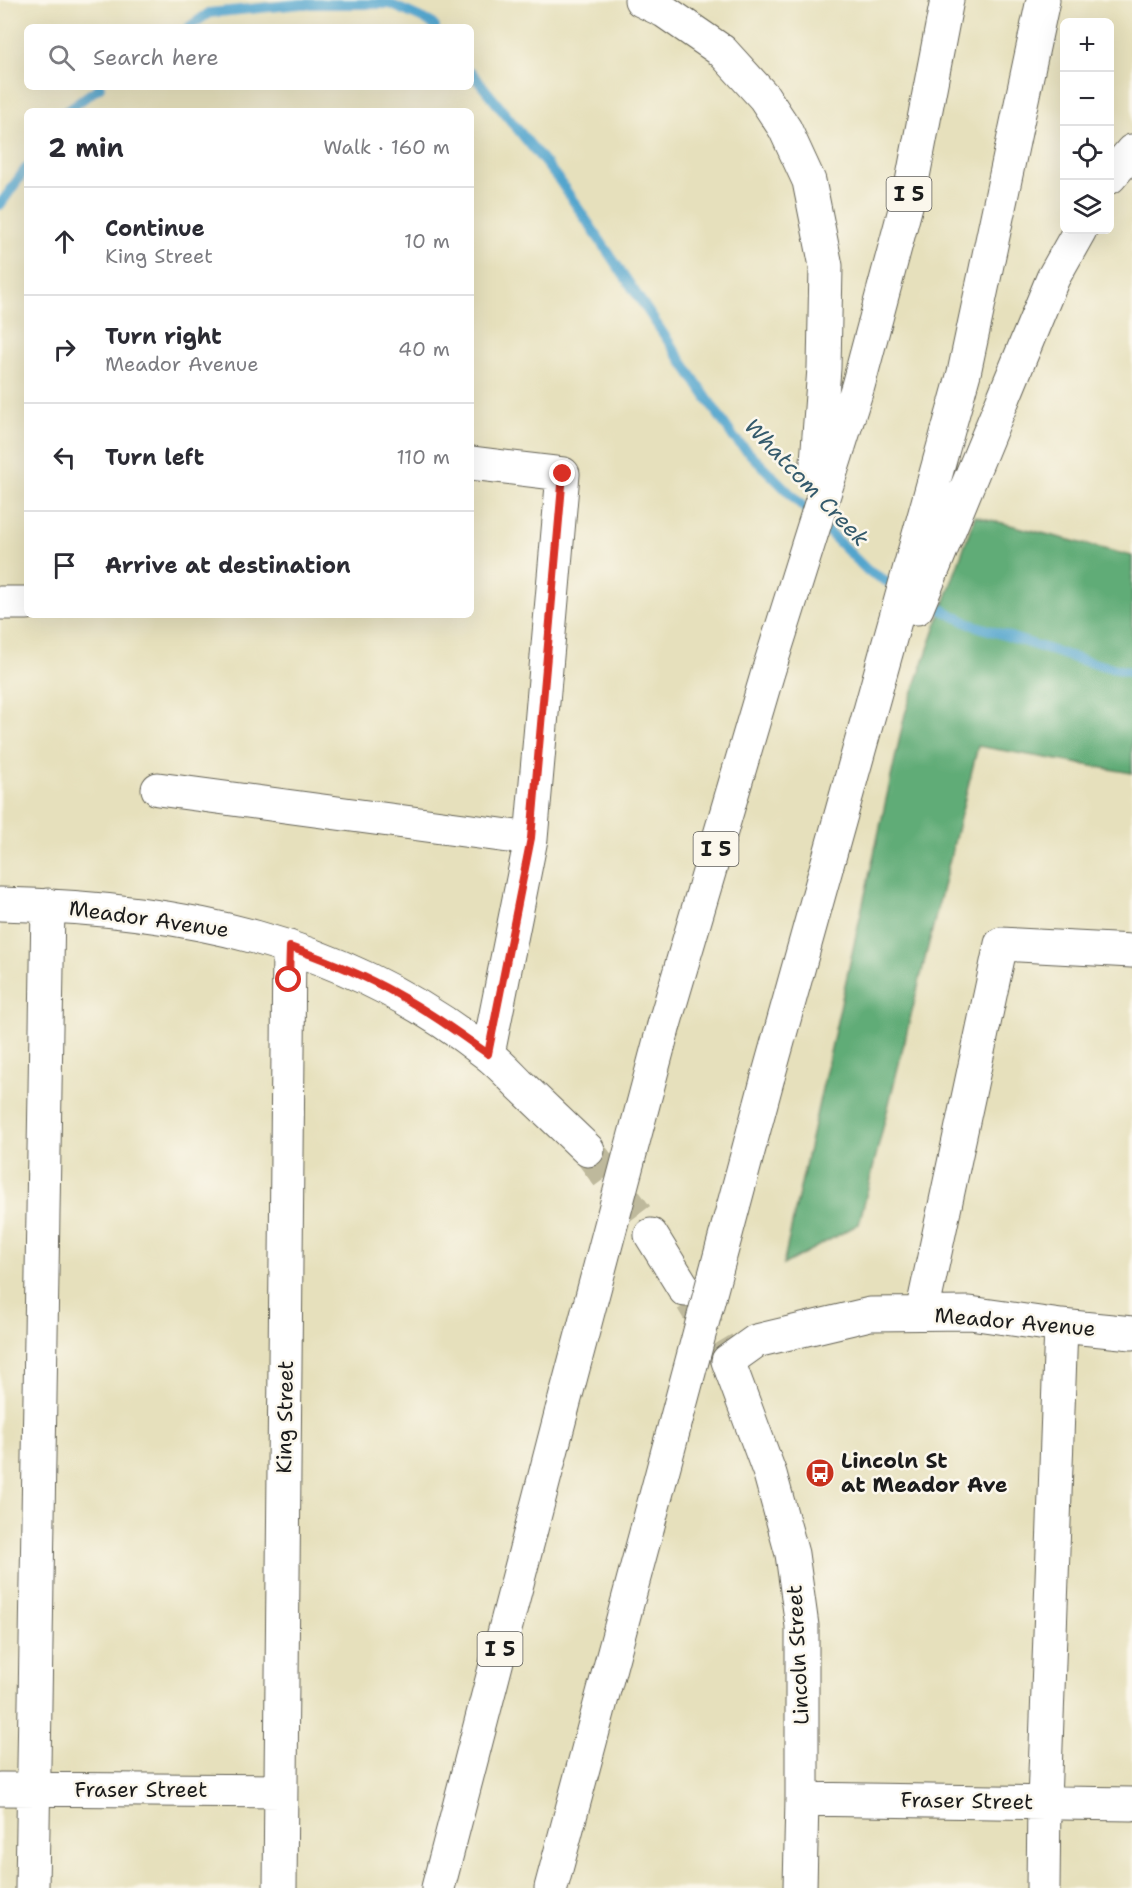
<!DOCTYPE html>
<html lang="en">
<head>
<meta charset="utf-8">
<style>
	:root { --surface:#fff; --page:#f2f2f3; --text:#2b2b33; --muted:#7c7c81; --line:#e1e1e2 }
	body { margin:0; font-family:"Shantell Sans",sans-serif; background:var(--page); color:var(--text) }
	.controls { position:absolute; right:18px; top:18px; display:grid; overflow:hidden; border-radius:9px; box-shadow:0 6px 24px #0002 }
	.controls button { width:54px; height:54px; display:grid; place-items:center; padding:0; border:0; border-bottom:2px solid var(--line); background:var(--surface); color:var(--text); font:30px sans-serif }
	.stop { position:absolute; width:18px; height:18px; margin:-14px; border:4px solid #d93025; border-radius:50%; background:#fff }
	.stop.end { background:#d93025; border-color:#fff; box-shadow:0 2px 6px #0008 }
	.list { margin:0; padding:0; list-style:none }
	h2 { display:flex; justify-content:space-between; align-items:center; height:78px; margin:0; padding:0 24px; font-size:26px }
	h2 small { font-size:20px; font-weight:400; color:var(--muted) }
	.list li { display:grid; grid-template-columns:39px 1fr auto; gap:18px; align-items:center; box-sizing:border-box; height:108px; padding:0 24px; border-top:2px solid var(--line) }
	.list b { display:block; font-size:22px; white-space:nowrap }
	.list p { margin:0; font-size:20px; white-space:nowrap; color:var(--muted) }
	.list em { font-size:20px; font-style:normal; color:var(--muted) }
	.icon { flex:none; width:33px; height:33px; fill:none; stroke:currentColor; stroke-width:2; stroke-linecap:round; stroke-linejoin:round }
	.map { position:relative; flex:none; width:1132px; height:1888px; overflow:hidden }
	.search { position:absolute; background:var(--surface); box-shadow:0 6px 24px #0002; left:24px; top:24px; width:450px; height:66px; display:flex; align-items:center; gap:15px; box-sizing:border-box; padding:0 21px; border-radius:9px; color:var(--muted); font-size:22px }
	.panel { position:absolute; background:var(--surface); box-shadow:0 6px 24px #0002; left:24px; top:108px; width:450px; height:510px; border-radius:9px }
	.map>svg:first-child { display:block }
</style>
</head>
<body>
<div class="map">
<svg width="1132" height="1888" viewBox="0 0 1132 1888">
	<rect width="100%" height="100%" fill="#fbf7ec"/>
	<filter id="ink" filterUnits="userSpaceOnUse"><feTurbulence type="fractalNoise" baseFrequency=".0167" numOctaves="2"/><feDisplacementMap in="SourceGraphic" scale="12" xChannelSelector="R" yChannelSelector="G"/><feConvolveMatrix kernelMatrix="1 2 1 2 8 2 1 2 1" color-interpolation-filters="sRGB"/></filter>
	<filter id="wash" filterUnits="userSpaceOnUse"><feTurbulence type="fractalNoise" baseFrequency=".008" numOctaves="4" result="noise"/><feDisplacementMap in="SourceGraphic" scale="24" xChannelSelector="R" yChannelSelector="G"/><feGaussianBlur stdDeviation="1.35" result="paint"/><feColorMatrix in="noise" values="0 0 0 0 0 0 0 0 0 0 0 0 0 0 0 0 0 1.4 0 .05"/><feComposite in="paint" operator="in"/></filter>
	<g filter="url(#wash)">
		<rect width="100%" height="100%" fill="#e6e0bc"/>
		<path fill="#60ac77" stroke="#3e644a" stroke-width="1.5" d="M 975,516 L 1132,556 L 1132,773 L 978,746 L 859,1224 L 783,1265 L 905,714 Z"/>
		<g fill="none" stroke-linecap="round" stroke-linejoin="round">
			<path stroke="#52a5cd" stroke-width="10" d="M 189,27 L 209,13 L 301,4 L 390,4 L 430,22 L 435,27
				M 471,72 L 559,180 L 734,438 L 868,571 L 901,589
				M 66,111 L 100,87
				M 0,205 L 27,167
				M 923,600 L 970,624 L 1081,660 L 1132,673"/>
		</g>
	</g>
	<g filter="url(#ink)">
		<g fill="none" stroke-linecap="round" stroke-linejoin="round">
			<path stroke="#beb99c" stroke-width="33" stroke-dasharray="33 16" stroke-linecap="butt" d="M 588,1150 L 651,1235
				M 692,1301 L 728,1361"/>
			<g stroke="#636154" stroke-width="35">
				<path id="minor" d="M 471,463 L 563,474 L 531,839 L 488,1054
					M 0,603 L 27,603
					M 158,789 L 531,839
					M 0,904 C 180,908 341,939 486,1053 C 498,1062 509,1074 519,1084 C 542,1106 565,1128 588,1150
					M 651,1235 L 685,1290
					M 922,1313 L 1001,944 L 1132,951
					M 0,1789 L 281,1791
					M 802,1799 L 1132,1804
					M 32,1888 L 48,905
					M 280,1888 L 289,947
					M 800,1888 L 802,1799 L 802,1626 L 792,1554 L 770,1474 L 728,1361 L 756,1341 L 870,1314 L 970,1313 L 1061,1326 L 1132,1333
					M 1043,1888 L 1044,1802 L 1061,1326"/>
			</g>
			<g stroke="#636154" stroke-width="35">
				<path id="highway" d="M 641,0 L 664,11 L 722,51 L 764,97 L 785,129 L 809,181 L 826,266 L 824,368 L 816,475
					M 1110,177 L 1132,151
					M 917,608 L 1053,278 L 1080,230
					M 664,1025 L 768,672 L 858,386 L 911,187 L 947,0
					M 768,1077 L 964,373 L 1043,0
					M 438,1888 L 562,1410
					M 551,1888 L 647,1529"/>
			</g>
			<use href="#minor" stroke="#fff" stroke-width="33"/>
			<use href="#highway" stroke="#fff" stroke-width="33"/>
			<g stroke="#636154" stroke-width="35" stroke-linecap="butt">
				<path id="highway-bridge" d="M 562,1410 L 664,1025
					M 647,1529 L 768,1077"/>
			</g>
			<use href="#highway-bridge" stroke="#fff" stroke-width="33"/>
		</g>
	</g>
	<g fill="none" stroke-linecap="round" stroke-linejoin="round" filter="url(#ink)">
		<path stroke="#d93025" stroke-width="8" d="M 289,980 L 290,947 C 326,960 362,974 395,993 C 428,1011 457,1032 488,1054 L 531,838 L 563,474"/>
	</g>
	<defs>
		<g id="bus-disc" transform="scale(1.5)"><circle r="9.5" fill="#c8321e" stroke="#fbf7ec"/><path d="M-5-6H5V4H4V6H2V4H-2V6H-4V4H-5ZM-3.5-4V0h7V-4ZM-3.5 1.2v1.5H-2V1.2ZM2 1.2v1.5H3.5V1.2Z" fill="#fff"/></g>
	</defs>
	<g fill-rule="evenodd">
		<use href="#bus-disc" x="820" y="1473"/>
	</g>
	<g text-anchor="middle" stroke-width="5" stroke-linejoin="round" paint-order="stroke">
		<g fill="#fbf7ec" stroke="#5f5e5a" stroke-width="1.5">
			<rect x="886.5" y="177" width="45" height="34" rx="4.5"/>
			<rect x="693.5" y="832" width="45" height="34" rx="4.5"/>
			<rect x="477.5" y="1632" width="45" height="34" rx="4.5"/>
		</g>
		<g font-size="20" font-weight="bold" fill="#1c1c1c">
			<text x="909" y="201">I 5</text>
			<text x="716" y="856">I 5</text>
			<text x="500" y="1656">I 5</text>
		</g>
		<g font-size="21" fill="#1c1c1c" stroke="#fbf7ec">
			<text transform="translate(149 919) rotate(8)" y="7">Meador Avenue</text>
			<text transform="translate(1015 1322) rotate(5)" y="7">Meador Avenue</text>
			<text transform="translate(285 1417) rotate(-89)" y="7">King Street</text>
			<text transform="translate(798 1655) rotate(-93)" y="7">Lincoln Street</text>
			<text x="141" y="1797">Fraser Street</text>
			<text transform="translate(967 1801) rotate(1)" y="7">Fraser Street</text>
		</g>
		<g font-size="21" font-weight="bold" fill="#1c1c1c" stroke="#fbf7ec" text-anchor="start">
			<text x="841" y="1468">Lincoln St<tspan x="841" dy="24">at Meador Ave</tspan></text>
		</g>
		<g font-size="22" font-style="italic" fill="#345a6c" stroke="#fbf7ec">
			<text transform="translate(807 482) rotate(46)" y="8">Whatcom Creek</text>
		</g>
	</g>
</svg>
<div class="controls">
<button>+</button>
<button>−</button>
<button><svg class="icon" aria-label="locate" viewBox="0 0 24 24"><circle cx="12" cy="12" r="6"/><path d="M12 2v4M12 18v4M2 12h4M18 12h4"/></svg></button>
<button><svg class="icon" aria-label="layers" viewBox="0 0 24 24"><path d="M12 4l9 5-9 5-9-5zM3 14l9 5 9-5"/></svg></button>
</div>
<div class="stop" style="left:289px;top:980px"></div>
<div class="stop end" style="left:563px;top:474px"></div>
<div class="search"><svg class="icon" aria-label="search" viewBox="0 0 24 24"><circle cx="10" cy="10" r="6"/><path d="M15 15l6 6"/></svg>Search here</div>
<section class="panel">
<h2>2 min<small>Walk · 160 m</small></h2>
<ul class="list">
<li><svg class="icon" aria-label="ahead" viewBox="0 0 24 24"><path d="M12 20V5M6 11l6-6 6 6"/></svg><div><b>Continue</b><p>King Street</p></div><em>10 m</em></li>
<li><svg class="icon" aria-label="right" viewBox="0 0 24 24"><path d="M7 20v-9h11M14 6l5 5-5 5"/></svg><div><b>Turn right</b><p>Meador Avenue</p></div><em>40 m</em></li>
<li><svg class="icon" aria-label="left" viewBox="0 0 24 24"><path d="M17 20v-9H6M10 6l-5 5 5 5"/></svg><div><b>Turn left</b></div><em>110 m</em></li>
<li><svg class="icon" aria-label="arrive" viewBox="0 0 24 24"><path d="M6 21V4h12l-3 4 3 4H6"/></svg><div><b>Arrive at destination</b></div></li>
</ul>
</section>
</div>
</body>
</html>
